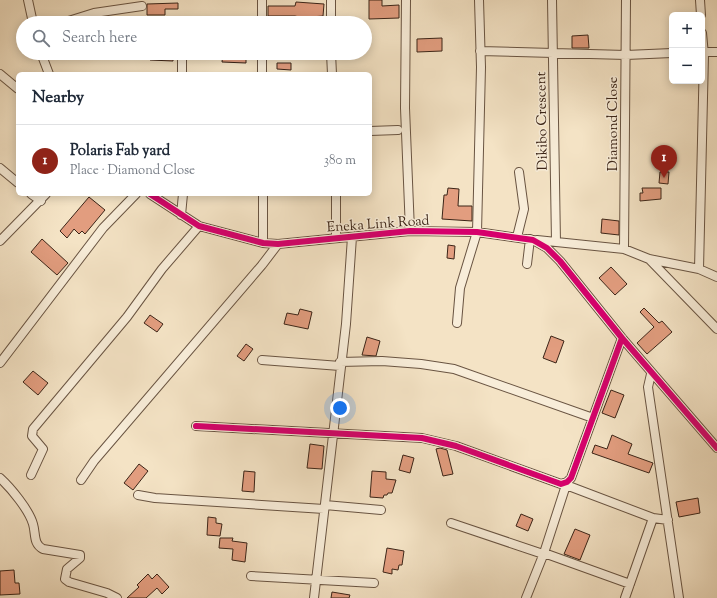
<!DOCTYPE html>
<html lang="en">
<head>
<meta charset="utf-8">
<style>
	:root { --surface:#fff; --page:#f2f2f3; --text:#1f2937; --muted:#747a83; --line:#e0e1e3; --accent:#8f2418 }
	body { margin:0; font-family:"Sorts Mill Goudy",serif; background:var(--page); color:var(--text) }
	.controls { position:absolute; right:12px; top:12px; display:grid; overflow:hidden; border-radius:6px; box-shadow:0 2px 10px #0003 }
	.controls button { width:36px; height:36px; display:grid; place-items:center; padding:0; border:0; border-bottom:1px solid var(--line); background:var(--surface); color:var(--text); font:20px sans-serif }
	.you { position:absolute; left:340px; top:408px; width:14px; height:14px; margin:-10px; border:3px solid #fff; border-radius:50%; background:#1a73e8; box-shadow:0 0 0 6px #1a73e833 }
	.badge { display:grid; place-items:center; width:26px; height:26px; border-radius:50%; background:var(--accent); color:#fff; font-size:13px; font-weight:700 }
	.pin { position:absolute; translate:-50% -33px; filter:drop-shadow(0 1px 2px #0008) }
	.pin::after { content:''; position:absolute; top:21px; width:14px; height:12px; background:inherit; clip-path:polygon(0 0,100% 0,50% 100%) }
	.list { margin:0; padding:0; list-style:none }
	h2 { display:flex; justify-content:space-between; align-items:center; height:52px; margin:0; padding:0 16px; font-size:17px }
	h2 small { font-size:13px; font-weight:400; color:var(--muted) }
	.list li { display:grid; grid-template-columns:26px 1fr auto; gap:12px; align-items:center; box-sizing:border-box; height:72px; padding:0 16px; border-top:1px solid var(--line) }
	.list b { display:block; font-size:15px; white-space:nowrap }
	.list p { margin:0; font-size:13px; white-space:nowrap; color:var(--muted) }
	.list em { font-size:13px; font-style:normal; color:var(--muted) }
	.icon { flex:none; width:22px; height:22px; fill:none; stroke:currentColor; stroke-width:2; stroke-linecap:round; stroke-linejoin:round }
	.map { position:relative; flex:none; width:717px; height:598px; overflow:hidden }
	.search { position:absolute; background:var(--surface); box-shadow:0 2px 10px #0003; left:16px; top:16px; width:356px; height:44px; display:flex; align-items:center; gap:10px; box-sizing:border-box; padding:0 14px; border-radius:22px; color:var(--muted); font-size:15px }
	.panel { position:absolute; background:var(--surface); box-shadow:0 2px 10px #0003; left:16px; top:72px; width:356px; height:124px; border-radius:6px }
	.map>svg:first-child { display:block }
</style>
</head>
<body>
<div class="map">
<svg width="717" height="598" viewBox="0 0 717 598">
	<rect width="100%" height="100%" fill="#f4e3c5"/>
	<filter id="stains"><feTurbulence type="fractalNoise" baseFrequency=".005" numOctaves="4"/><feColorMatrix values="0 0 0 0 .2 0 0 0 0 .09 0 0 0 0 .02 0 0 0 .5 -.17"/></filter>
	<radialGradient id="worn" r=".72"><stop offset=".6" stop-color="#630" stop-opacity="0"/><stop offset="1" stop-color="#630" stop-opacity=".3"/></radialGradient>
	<path fill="#e29d7f" stroke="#3b2417" d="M 369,0 L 382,0 L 382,6 L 399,5 L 399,18 L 369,19 Z
		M 296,2 L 324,4 L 323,16 L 311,17 L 311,23 L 299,23 L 299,17 L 295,16 L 268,16 L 268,6 L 295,6 Z
		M 178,3 L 178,9 L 165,9 L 165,15 L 147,15 L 147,4 Z
		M 588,35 L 589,48 L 572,48 L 572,36 Z
		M 442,38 L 442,51 L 417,52 L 417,39 Z
		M 150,53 L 173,53 L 173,61 L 150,60 Z
		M 223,53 L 246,53 L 246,63 L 222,62 Z
		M 277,63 L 291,63 L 291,70 L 277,69 Z
		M 660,172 L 669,172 L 668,184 L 659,183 Z
		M 448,188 L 459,189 L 458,206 L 472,206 L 472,221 L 442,219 L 444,195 L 447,195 Z
		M 642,188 L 661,188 L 661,199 L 640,201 L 640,193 L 643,193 Z
		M 89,197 L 105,210 L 85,234 L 82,231 L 79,234 L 74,229 L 67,238 L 60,231 Z
		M 602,219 L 619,221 L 619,235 L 601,233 Z
		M 42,239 L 68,263 L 57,275 L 31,252 Z
		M 448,245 L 455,246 L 454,259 L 447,258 Z
		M 611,267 L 627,284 L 615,295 L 599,278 Z
		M 644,308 L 659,323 L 662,321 L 672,332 L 647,354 L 637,343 L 654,327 L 640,312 Z
		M 300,309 L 312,312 L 308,329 L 284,324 L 287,313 L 298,315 Z
		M 150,315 L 163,324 L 157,332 L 144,323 Z
		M 551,336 L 564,341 L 556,363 L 543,358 Z
		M 367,337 L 380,341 L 376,356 L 362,355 Z
		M 246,344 L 253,349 L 244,361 L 237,356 Z
		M 33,371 L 48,383 L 38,395 L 23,382 Z
		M 611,390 L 624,395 L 615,418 L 602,413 Z
		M 612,435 L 632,444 L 628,454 L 653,463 L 649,473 L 592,453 L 595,445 L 607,449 Z
		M 310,444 L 324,446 L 322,469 L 307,468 Z
		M 440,448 L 447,450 L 453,474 L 443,476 L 436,449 Z
		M 403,455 L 414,458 L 410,473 L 399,470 Z
		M 139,464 L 148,471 L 133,490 L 124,483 Z
		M 244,471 L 255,472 L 254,492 L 242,491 Z
		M 372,471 L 386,472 L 386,479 L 396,480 L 392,493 L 388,493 L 387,495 L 384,495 L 383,498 L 370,497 Z
		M 698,498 L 700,513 L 679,517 L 676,502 Z
		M 521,514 L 533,519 L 528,531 L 516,526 Z
		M 208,517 L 216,518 L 216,523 L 222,524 L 220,536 L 207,535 Z
		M 575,529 L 590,535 L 580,560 L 564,554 Z
		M 220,538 L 233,538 L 232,541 L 247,543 L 245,562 L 232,560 L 233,549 L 219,548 Z
		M 387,548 L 404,551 L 402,565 L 399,565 L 398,570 L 392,569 L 392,574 L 383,572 Z
		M 14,570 L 15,583 L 19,583 L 20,594 L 0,595 L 0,571 Z
		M 148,574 L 152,579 L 157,574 L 169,587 L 162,594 L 157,588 L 146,598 L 127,598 L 139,587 L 137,585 Z
		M 332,592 L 350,595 L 349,598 L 331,598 Z"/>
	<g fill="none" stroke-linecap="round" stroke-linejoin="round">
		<g stroke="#695442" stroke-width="10">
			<path id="minor" d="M 28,0 L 33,23
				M 262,0 L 262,23
				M 406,0 L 405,108 L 410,231
				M 552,0 L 556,242
				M 700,0 L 701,15
				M 62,23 L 94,13 L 142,6
				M 331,23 L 331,0
				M 480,51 L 626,55 L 672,53
				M 702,52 L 717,52
				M 41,53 L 49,74
				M 182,53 L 182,74
				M 262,53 L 262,74
				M 331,53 L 332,74
				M 0,74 L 18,89
				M 370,131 L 398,130
				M 0,168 L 18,183
				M 31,194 L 41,201
				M 150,194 L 199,226 L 263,243 L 278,244 L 410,231 L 477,232 L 533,240 L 547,248 L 560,261 L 622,338 L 717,448
				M 263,194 L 263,243
				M 181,215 L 183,194
				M 517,237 L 524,209 L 519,172
				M 336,238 L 336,194
				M 537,240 L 624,249 L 649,259 L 699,269 L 717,277
				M 0,241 L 46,194
				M 624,249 L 626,0
				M 649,259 L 717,329
				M 527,264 L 530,239
				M 699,269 L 704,55 L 702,33
				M 457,323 L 460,288 L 477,232 L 481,67 L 479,0
				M 262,360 L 340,366
				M 340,362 L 382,361 L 421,364 L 454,369 L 593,418
				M 0,363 L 103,228 L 136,194
				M 651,374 L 648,387 L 679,598
				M 196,426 L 422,438 L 456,446 L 561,484 L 567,482 L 571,478 L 622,338
				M 31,475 L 43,449 L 32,436 L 33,429 L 127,317 L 162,269 L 199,226
				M 0,478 C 11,488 29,510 33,524 C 36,534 33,544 43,549 L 80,555 L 80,558 L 67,569 L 65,579 L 69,582 L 107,593 L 117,598
				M 81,480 L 94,461 L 262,265 L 278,244
				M 566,485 L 653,518 L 668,520
				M 138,495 L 155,498 L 324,509
				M 325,505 L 381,510
				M 451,523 L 543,554
				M 544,553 L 630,584
				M 251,576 L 374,583
				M 314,598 L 346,324 L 352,237
				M 526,598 L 544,553 L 567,482
				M 625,598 L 653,518"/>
		</g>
		<use href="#minor" stroke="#f8edd9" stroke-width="8"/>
		<g stroke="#f8edd9" stroke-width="8">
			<path id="cycleway" d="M 150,194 L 199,226 L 263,243 L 278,244 L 410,231 L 477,232 L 533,240 L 547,248 L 560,261 L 622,338 L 717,448
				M 196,426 L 422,438 L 456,446 L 561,484 L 567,482 L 571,478 L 622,338"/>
		</g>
		<use href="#cycleway" stroke="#d6006c" stroke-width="6"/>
	</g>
	<g text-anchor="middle" stroke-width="3" stroke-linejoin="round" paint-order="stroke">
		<g font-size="14" fill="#3b2417" stroke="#f8edd9">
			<text transform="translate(541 121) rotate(-91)" y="5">Dikibo Crescent</text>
			<text transform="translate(612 124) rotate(-90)" y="5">Diamond Close</text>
			<text transform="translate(378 223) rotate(-4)" y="5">Eneka Link Road</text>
		</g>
	</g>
	<rect width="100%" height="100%" filter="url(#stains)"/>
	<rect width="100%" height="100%" fill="url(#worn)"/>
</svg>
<div class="controls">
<button>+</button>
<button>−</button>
</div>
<div class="you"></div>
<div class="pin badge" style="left:664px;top:178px">1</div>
<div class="search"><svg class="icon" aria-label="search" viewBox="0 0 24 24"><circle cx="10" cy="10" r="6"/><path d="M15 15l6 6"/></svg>Search here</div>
<section class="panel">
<h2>Nearby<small></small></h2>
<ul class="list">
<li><span class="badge">1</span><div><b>Polaris Fab yard</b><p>Place · Diamond Close</p></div><em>380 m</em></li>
</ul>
</section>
</div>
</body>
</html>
